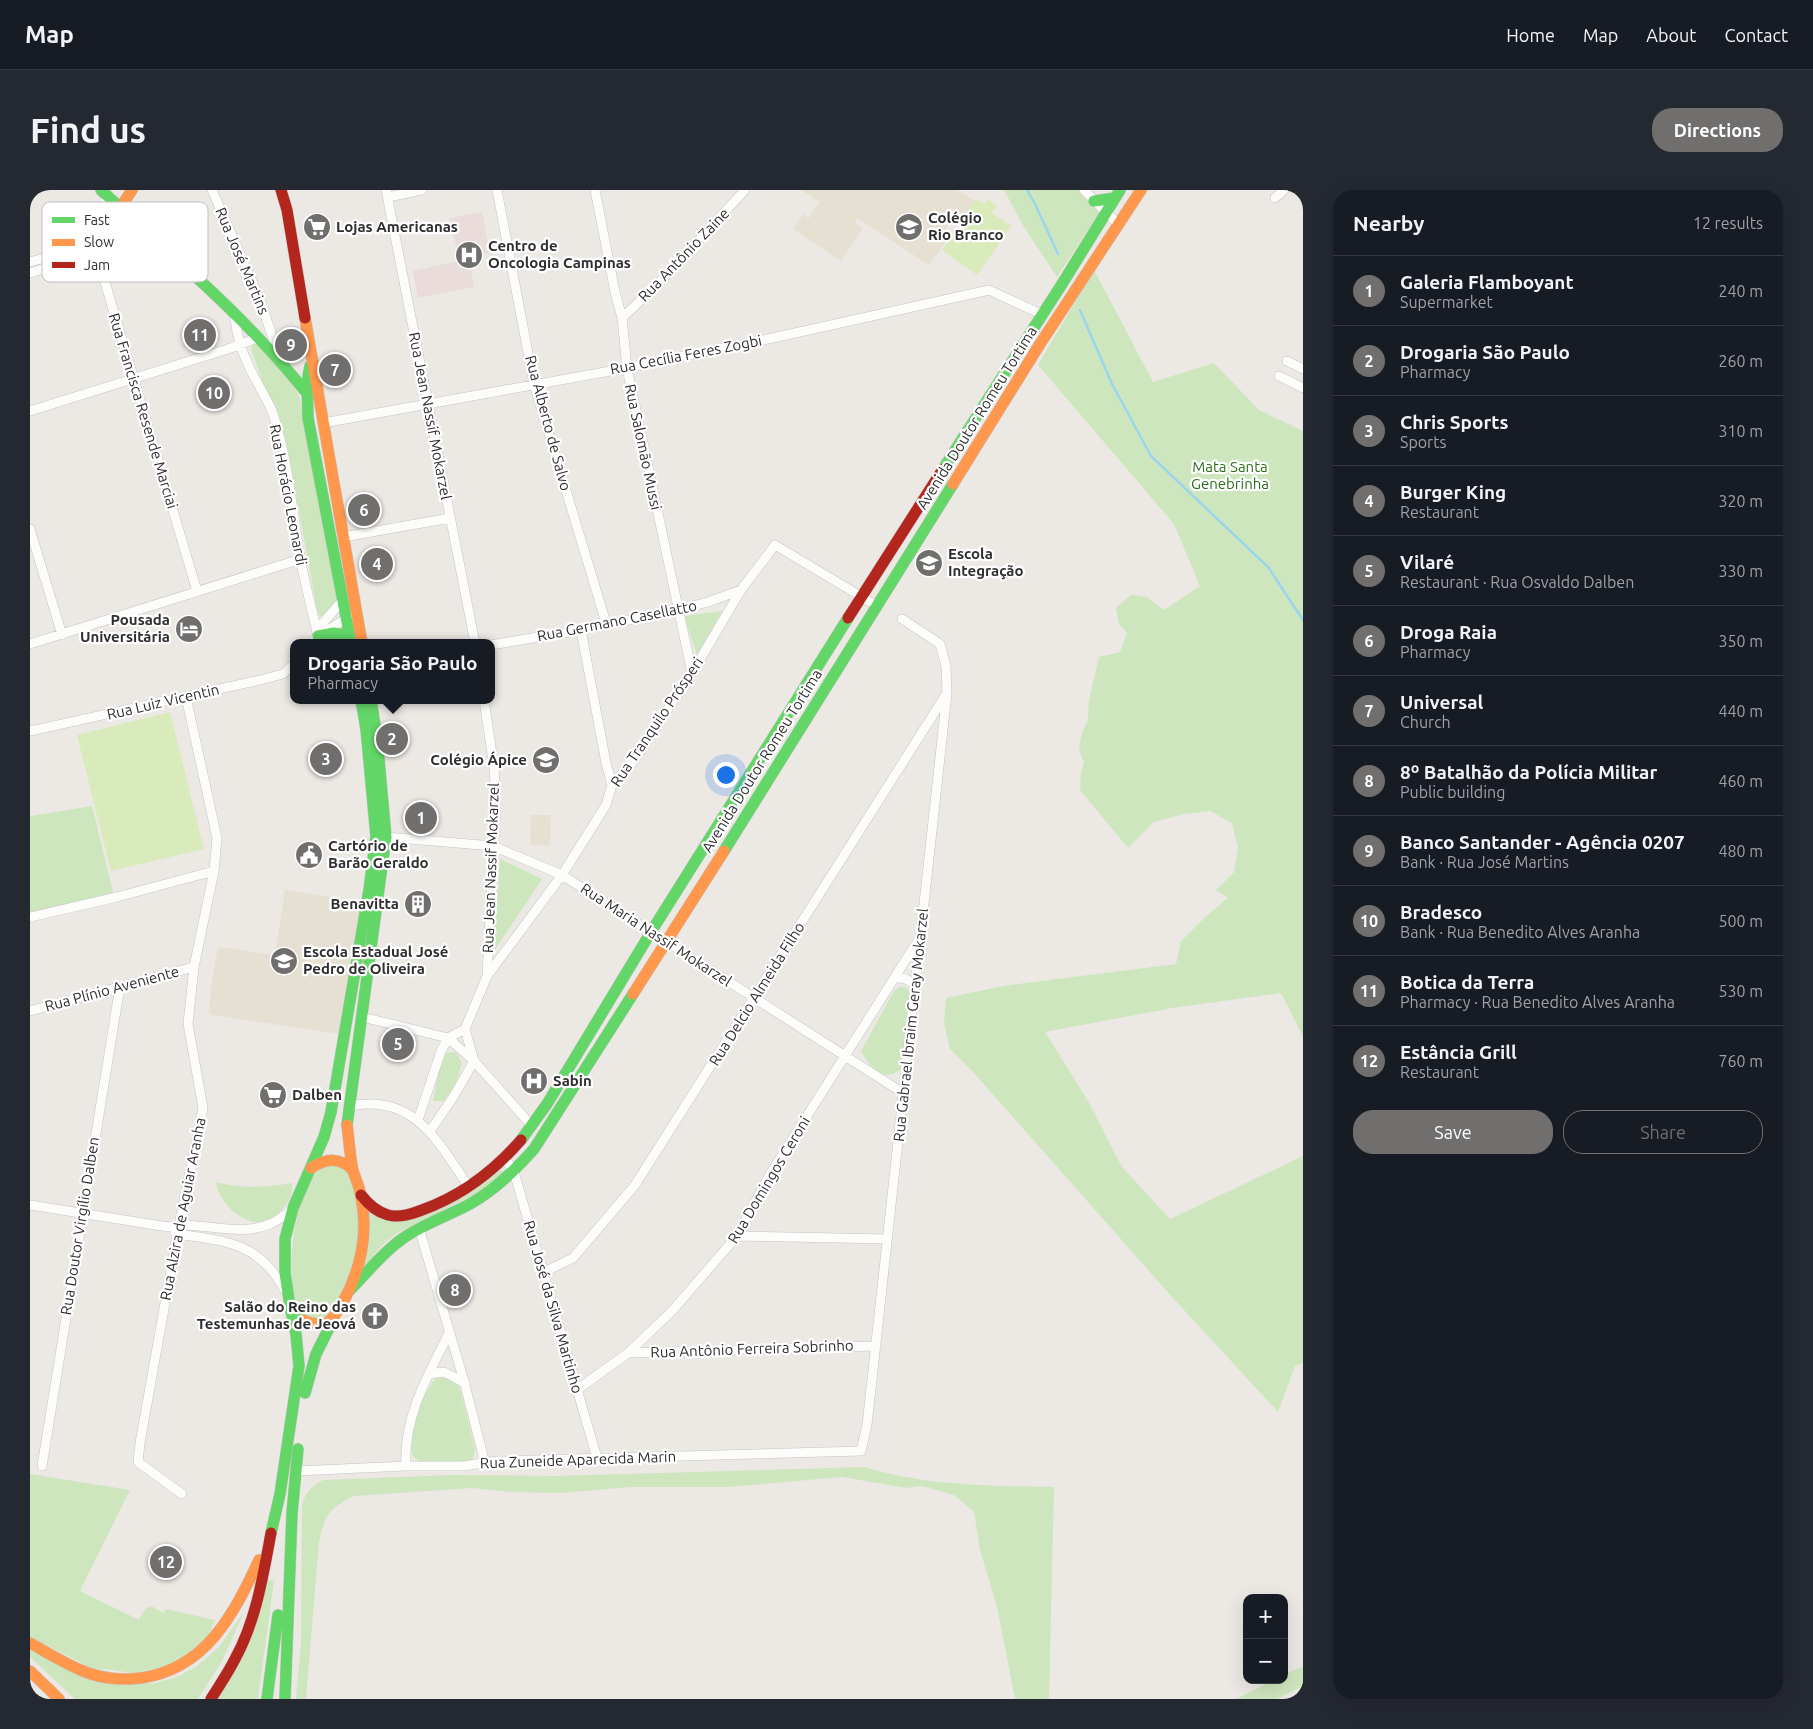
<!DOCTYPE html>
<html lang="en">
<head>
<meta charset="utf-8">
<style>
	:root { --surface:#171b24; --page:#242831; --text:#f1f3f6; --muted:#9ea1a6; --line:#363941; --accent:#706f6e }
	body { margin:0; font-family:Ubuntu,sans-serif; background:var(--page); color:var(--text) }
	.controls { position:absolute; right:15px; bottom:15px; display:grid; overflow:hidden; border-radius:10px; box-shadow:0 5px 20px #0002 }
	.controls button { width:45px; height:45px; display:grid; place-items:center; padding:0; border:0; border-bottom:1px solid var(--line); background:var(--surface); color:var(--text); font:25px sans-serif }
	.you { position:absolute; left:695px; top:584px; width:18px; height:18px; margin:-12px; border:4px solid #fff; border-radius:50%; background:#1a73e8; box-shadow:0 0 0 8px #1a73e833 }
	.badge { display:grid; place-items:center; width:32px; height:32px; border-radius:50%; background:var(--accent); color:#fff; font-size:16px; font-weight:700 }
	.pin { position:absolute; translate:-50% -50%; border:2px solid #fff; box-shadow:0 1px 5px #0006 }
	.popup { position:absolute; left:260px; top:449px; width:205px; height:65px; box-sizing:border-box; display:grid; place-content:center; border-radius:10px; background:var(--surface); filter:drop-shadow(0 1px 4px #0005); font-size:16px; white-space:nowrap; color:var(--muted) }
	.popup b { font-size:19px; color:var(--text) }
	.popup::after { content:''; position:absolute; left:50%; top:100%; margin-left:-10px; border:10px solid transparent; border-top-color:var(--surface) }
	.list { margin:0; padding:0; list-style:none }
	h2 { display:flex; justify-content:space-between; align-items:center; height:65px; margin:0; padding:0 20px; font-size:21px }
	h2 small { font-size:16px; font-weight:400; color:var(--muted) }
	.list li { display:grid; grid-template-columns:32px 1fr auto; gap:15px; align-items:center; box-sizing:border-box; height:70px; padding:0 20px; border-top:1px solid var(--line) }
	.list b { display:block; font-size:19px; white-space:nowrap }
	.list p { margin:0; font-size:16px; white-space:nowrap; color:var(--muted) }
	.list em { font-size:16px; font-style:normal; color:var(--muted) }
	.actions { display:flex; gap:10px; padding:15px 20px }
	.actions a { flex:1; padding:11px 0; border:1px solid var(--accent); border-radius:20px; text-align:center; font-size:18px; color:var(--accent) }
	.actions .main { background:var(--accent); color:#fff }
	.map { position:relative; flex:none; width:1273px; height:1509px; overflow:hidden; border-radius:20px }
	header { display:flex; align-items:center; gap:30px; box-sizing:border-box; height:70px; padding:0 25px; background:var(--surface); border-bottom:1px solid var(--line) }
	header strong { font-size:24px }
	nav { display:flex; gap:28px; margin-inline-start:auto; font-size:18px }
	.intro { display:flex; align-items:center; justify-content:space-between; box-sizing:border-box; height:120px; padding:0 30px }
	h1 { margin:0; font-size:35px }
	.button { padding:12px 22px; border-radius:20px; background:var(--accent); color:#fff; font-size:18px; font-weight:700 }
	main { display:flex; gap:30px; padding:0 30px }
	aside { flex:1; background:var(--surface); border-radius:20px; box-shadow:0 5px 20px #0002 }
	.map>svg:first-child { display:block }
</style>
</head>
<body>
<header>
<strong>Map</strong>
<nav><a>Home</a><a>Map</a><a>About</a><a>Contact</a></nav>
</header>
<div class="intro"><h1>Find us</h1><a class="button">Directions</a></div>
<main>
<div class="map">
<svg width="1273" height="1509" viewBox="0 0 1273 1509">
	<rect width="100%" height="100%" fill="#ece8e4"/>
	<path fill="#e6e0d3" d="M 771,0 L 927,0 L 946,12 L 930,36 L 921,30 L 911,47 L 916,51 L 899,75 L 827,28 L 825,32 L 833,38 L 811,71 L 763,39 L 773,24 L 779,28 L 789,12 Z
		M 501,625 L 521,625 L 520,656 L 500,655 Z
		M 255,700 L 332,712 L 310,844 L 183,825 L 179,823 L 181,796 L 188,757 L 245,765 Z"/>
	<path fill="#e9dcdb" d="M 452,22 L 460,63 L 439,67 L 444,97 L 388,108 L 383,81 L 429,71 L 420,28 Z"/>
	<path fill="#cee6be" d="M 974,0 L 1050,0 L 1069,23 L 1027,87 L 994,37 Z
		M 1064,80 L 1123,192 L 1184,173 L 1229,220 L 1273,241 L 1273,847 L 1251,803 L 1142,818 L 1015,842 L 1058,911 L 1092,977 L 1140,1029 L 1273,966 L 1273,1173 L 1265,1176 L 1248,1222 L 1143,1108 L 943,882 L 920,859 L 914,833 L 916,808 L 973,796 L 1146,774 L 1151,751 L 1175,727 L 1198,708 L 1186,700 L 1204,682 L 1208,658 L 1202,633 L 1180,621 L 1154,624 L 1124,632 L 1098,658 L 1050,600 L 1051,582 L 1054,572 L 1049,560 L 1051,546 L 1058,530 L 1059,510 L 1069,467 L 1090,462 L 1097,443 L 1089,434 L 1086,418 L 1101,405 L 1117,407 L 1134,420 L 1170,396 L 1144,334 L 1008,175 Z
		M 222,153 L 228,153 L 262,191 L 270,209 L 308,410 L 292,427 L 289,425 L 287,420 L 258,261 L 248,222 L 236,202 L 221,159 Z
		M 692,421 L 667,465 L 654,426 Z
		M 62,616 L 84,706 L 0,726 L 0,626 Z
		M 470,669 L 512,689 L 464,761 Z
		M 870,797 L 875,797 L 879,800 L 880,805 L 872,878 C 853,895 841,877 831,861 L 864,801 Z
		M 426,862 L 432,874 L 426,892 L 414,911 L 403,911 L 408,885 L 416,863 Z
		M 304,974 L 319,984 L 328,1014 L 328,1065 L 303,1123 L 293,1129 L 281,1128 L 272,1123 L 265,1113 L 262,1095 L 261,1069 L 264,1042 L 269,1019 L 285,982 L 294,976 Z
		M 470,980 L 473,981 C 470,999 378,1034 360,1048 C 349,1057 340,1069 333,1081 L 338,1020 L 361,1031 Z
		M 187,992 C 212,999 237,997 262,993 C 263,1004 260,1010 253,1018 C 249,1024 242,1030 235,1033 C 231,1034 228,1032 224,1032 C 205,1027 192,1013 186,995 Z
		M 406,1188 C 417,1187 423,1188 430,1198 L 445,1258 L 443,1268 L 438,1273 L 392,1273 L 383,1267 C 377,1244 391,1205 406,1188 Z
		M 835,1277 C 896,1296 961,1296 1024,1297 L 1019,1509 L 985,1509 L 967,1417 L 950,1360 L 944,1322 L 924,1305 L 892,1296 L 876,1298 L 812,1287 L 699,1297 L 599,1297 L 533,1303 L 480,1302 L 442,1298 L 324,1306 C 299,1318 294,1327 289,1352 L 276,1509 L 266,1509 L 271,1453 L 272,1316 C 276,1301 279,1299 293,1290 L 423,1285 L 524,1286 Z
		M 0,1284 L 100,1300 L 50,1401 L 109,1430 L 115,1419 L 121,1416 L 134,1423 L 136,1419 L 185,1430 L 179,1445 L 149,1471 L 128,1478 L 103,1483 L 60,1477 L 0,1447 Z
		M 236,1389 L 244,1391 L 228,1509 L 188,1509 Z
		M 214,1422 L 192,1471 L 168,1509 L 45,1509 L 0,1467 L 0,1459 L 122,1494 L 147,1487 L 167,1476 L 188,1458 Z
		M 1273,1476 L 1273,1496 L 1247,1509 L 1206,1509 L 1244,1490 L 1254,1490 L 1254,1485 Z"/>
	<path fill="#d9eabb" d="M 947,9 L 954,14 L 958,9 L 967,16 L 962,23 L 981,36 L 947,85 L 912,60 L 941,21 L 939,19 Z
		M 140,522 L 174,659 L 81,681 L 47,545 Z"/>
	<g fill="none" stroke-linecap="round" stroke-linejoin="round">
		<path stroke="#99d6ec" stroke-width="2.5" d="M 997,0 L 1005,14 L 1028,64
			M 1050,120 L 1082,194 L 1121,266 L 1238,377 L 1273,430"/>
		<g stroke="#c5c4c5" stroke-width="10">
			<path id="street" d="M 182,0 L 229,107 L 250,169
				M 356,0 L 445,453
				M 467,0 L 504,194 L 576,433
				M 565,0 L 585,102 L 592,128 L 597,178 L 662,483
				M 1054,0 L 1089,35
				M 358,7 L 392,0
				M 1245,8 L 1254,0
				M 55,42 L 63,52 L 167,401
				M 0,72 C 10,69 21,67 30,62 C 53,50 64,28 78,7
				M 0,83 C 22,76 45,69 63,52 C 73,42 81,29 90,18
				M 205,125 C 206,150 216,172 228,194 C 232,202 238,211 242,221 C 258,268 262,319 270,367 C 275,394 282,420 288,446
				M 592,128 L 627,95 L 715,0
				M 1257,171 L 1273,179
				M 1249,186 L 1273,198
				M 0,221 L 198,159 L 227,148
				M 293,233 L 597,178 L 747,147 L 959,100 L 1013,125
				M 0,339 L 32,445
				M 313,347 L 420,328
				M 551,440 L 576,573 L 582,595
				M 288,446 L 291,435 L 313,410
				M 282,453 L 288,446 L 320,426
				M 0,454 L 271,369
				M 461,455 L 551,440 L 647,420 L 678,412 L 711,400
				M 454,510 L 464,577 L 466,616 L 457,786
				M 0,541 L 230,490 L 253,484 L 263,475
				M 356,647 L 463,656 L 532,685 L 873,903
				M 0,727 L 87,707 L 184,681
				M 865,787 L 876,789 L 885,795
				M 0,821 L 164,777
				M 332,827 L 418,848 L 444,871 L 502,936
				M 319,916 C 385,903 407,951 439,997
				M 388,930 L 411,861 L 418,848 L 435,839
				M 400,941 L 424,906 L 444,871 L 435,839 L 457,786 L 532,685 L 576,615 L 582,595 L 602,573 L 662,483 L 711,400 L 745,355 L 847,416
				M 475,968 L 484,982 L 567,1268
				M 0,1015 L 138,1037 C 171,1030 207,1048 240,1034 C 249,1031 256,1024 263,1018
				M 389,1038 L 434,1191 L 455,1273
				M 145,1042 L 148,1044 C 194,1051 229,1052 254,1099
				M 707,1046 L 857,1049
				M 512,1083 L 543,1068 L 605,995 L 915,506
				M 598,1163 L 846,1156
				M 399,1184 L 414,1182 L 435,1193
				M 548,1199 L 598,1163 L 642,1121 L 707,1046 L 739,986 L 889,749
				M 12,1276 L 90,796
				M 376,1276 C 373,1228 398,1185 419,1143
				M 266,1281 L 376,1276 L 433,1276 L 467,1271 L 831,1261 L 837,1235 L 917,503 L 916,476 L 910,454 L 872,429
				M 152,1304 L 108,1272 L 110,1253 L 149,1035 L 173,918 L 158,834 L 164,777 L 184,681 L 187,648 L 156,507"/>
		</g>
		<g stroke="#c5c4c5" stroke-width="12">
			<path id="fast" d="M 71,0 C 140,64 216,127 275,201
				M 1064,11 L 1085,8
				M 280,176 L 277,192 L 278,228 L 321,453
				M 913,279 L 1032,94 L 1090,0
				M 288,446 L 304,443 L 320,446
				M 694,661 L 923,294
				M 317,935 L 356,647 L 347,548 L 341,510
				M 491,950 L 517,914 L 621,742 L 818,428
				M 320,1100 C 337,1083 352,1063 372,1049 C 393,1034 418,1026 440,1014 C 465,1000 485,980 504,959 L 603,804
				M 273,1130 L 269,1129 L 260,1117 L 255,1083 L 255,1049 L 263,1018 L 294,947 L 301,922 L 339,700 L 346,646 L 336,539 L 331,510
				M 275,1203 L 286,1164 L 304,1128
				M 241,1343 L 250,1304 L 269,1176 L 266,1144 L 260,1117
				M 237,1509 L 248,1425
				M 255,1509 L 262,1323 L 268,1259"/>
		</g>
		<g stroke="#c5c4c5" stroke-width="12">
			<path id="slow" d="M 90,18 L 102,0
				M 275,128 L 332,453
				M 923,294 L 1010,154 L 1111,0
				M 603,804 L 694,661
				M 281,978 C 297,968 309,967 323,980
				M 273,1130 C 295,1139 300,1134 312,1114 C 330,1082 339,1044 331,1007 C 330,998 326,990 323,981 C 320,967 319,950 317,935
				M 0,1453 C 20,1464 40,1477 61,1484 C 77,1489 94,1490 111,1488 C 176,1479 204,1424 229,1370
				M 0,1481 L 29,1509"/>
		</g>
		<g stroke="#c5c4c5" stroke-width="12">
			<path id="jam" d="M 251,0 L 257,20 L 275,128
				M 818,428 L 913,279
				M 331,1005 C 338,1014 347,1022 358,1025 C 370,1028 381,1024 392,1020 C 431,1006 464,981 491,950
				M 181,1509 C 189,1496 198,1483 205,1469 C 226,1431 233,1386 241,1343"/>
		</g>
		<use href="#street" stroke="#fcfcfb" stroke-width="9"/>
		<use href="#fast" stroke="#63d668" stroke-width="11"/>
		<use href="#slow" stroke="#ff974d" stroke-width="11"/>
		<use href="#jam" stroke="#b3261e" stroke-width="11"/>
	</g>
	<defs>
		<g id="supermarket-disc" transform="scale(1.4375)"><circle r="9.5" fill="#706f6e" stroke="#fff"/><path d="M-6-5.5h2.5l.6 2H6L4.5 2H-2.5L-4.4-4H-6ZM-1.5 3.2a1.3 1.3 0 1 0 .1 0ZM3 3.2a1.3 1.3 0 1 0 .1 0Z" fill="#fff"/></g>
		<g id="school-disc" transform="scale(1.4375)"><circle r="9.5" fill="#706f6e" stroke="#fff"/><path d="M0-5L7-2L0 1L-7-2ZM-4 1L0 2.5L4 1V4Q0 6-4 4Z" fill="#fff"/></g>
		<g id="hospital-disc" transform="scale(1.4375)"><circle r="9.5" fill="#706f6e" stroke="#fff"/><path d="M-5-5h3v3.5h4V-5h3V5h-3V1.5h-4V5h-3Z" fill="#fff"/></g>
		<g id="hotel-disc" transform="scale(1.4375)"><circle r="9.5" fill="#706f6e" stroke="#fff"/><path d="M-6-4.5h1.5V1H6V5H4.5V3h-9V5H-6ZM-4 0a1.8 1.8 0 1 1 3.6 0ZM.5 0V-2.5h3Q6-2.5 6 0Z" fill="#fff"/></g>
		<g id="civic-disc" transform="scale(1.4375)"><circle r="9.5" fill="#706f6e" stroke="#fff"/><path d="M-.6-6.5H3V-4.5H.6V-3L4-1V1h2V6H-6V1h2V-1L-.6-3ZM-1.2 2.5V6h2.4V2.5Z" fill="#fff"/></g>
		<g id="building-disc" transform="scale(1.4375)"><circle r="9.5" fill="#706f6e" stroke="#fff"/><path d="M-4-6H4V6H1V3H-1V6H-4ZM-2.5-4.3h1.7v1.8h-1.7ZM.8-4.3h1.7v1.8H.8ZM-2.5-1h1.7V.8h-1.7ZM.8-1h1.7V.8H.8Z" fill="#fff"/></g>
		<g id="church-disc" transform="scale(1.4375)"><circle r="9.5" fill="#706f6e" stroke="#fff"/><path d="M-1.2-6h2.4v3.5h3.3v2.4h-3.3V6h-2.4V-.1h-3.3v-2.4h3.3Z" fill="#fff"/></g>
	</defs>
	<g fill-rule="evenodd">
		<use href="#supermarket-disc" x="287" y="37"/>
		<use href="#school-disc" x="879" y="37"/>
		<use href="#hospital-disc" x="439" y="65"/>
		<use href="#school-disc" x="899" y="373"/>
		<use href="#hotel-disc" x="159" y="439"/>
		<use href="#school-disc" x="516" y="570"/>
		<use href="#civic-disc" x="279" y="665"/>
		<use href="#building-disc" x="388" y="714"/>
		<use href="#school-disc" x="254" y="771"/>
		<use href="#hospital-disc" x="504" y="891"/>
		<use href="#supermarket-disc" x="243" y="905"/>
		<use href="#church-disc" x="345" y="1126"/>
	</g>
	<g text-anchor="middle" stroke-width="4.5" stroke-linejoin="round" paint-order="stroke">
		<g font-size="15" font-weight="bold" fill="#2e2e2e" stroke="#fff" text-anchor="start">
			<text x="898" y="33">Colégio<tspan x="898" dy="17">Rio Branco</tspan></text>
			<text x="306" y="42">Lojas Americanas</text>
			<text x="458" y="61">Centro de<tspan x="458" dy="17">Oncologia Campinas</tspan></text>
			<text x="918" y="369">Escola<tspan x="918" dy="17">Integração</tspan></text>
			<text x="140" y="435" text-anchor="end">Pousada<tspan x="140" dy="17">Universitária</tspan></text>
			<text x="497" y="575" text-anchor="end">Colégio Ápice</text>
			<text x="298" y="661">Cartório de<tspan x="298" dy="17">Barão Geraldo</tspan></text>
			<text x="369" y="719" text-anchor="end">Benavitta</text>
			<text x="273" y="767">Escola Estadual José<tspan x="273" dy="17">Pedro de Oliveira</tspan></text>
			<text x="523" y="896">Sabin</text>
			<text x="262" y="910">Dalben</text>
			<text x="326" y="1122" text-anchor="end">Salão do Reino das<tspan x="326" dy="17">Testemunhas de Jeová</tspan></text>
		</g>
		<g font-size="15" fill="#2e2e2e" stroke="#fff">
			<text transform="translate(654 65) rotate(-46)" y="5">Rua Antônio Zaine</text>
			<text transform="translate(212 71) rotate(67)" y="5">Rua José Martins</text>
			<text transform="translate(656 165) rotate(-11)" y="5">Rua Cecília Feres Zogbi</text>
			<text transform="translate(113 221) rotate(73)" y="5">Rua Francisca Resende Marciai</text>
			<text transform="translate(400 226) rotate(79)" y="5">Rua Jean Nassif Mokarzel</text>
			<text transform="translate(947 228) rotate(-58)" y="5">Avenida Doutor Romeu Tortima</text>
			<text transform="translate(518 233) rotate(75)" y="5">Rua Alberto de Salvo</text>
			<text transform="translate(613 257) rotate(78)" y="5">Rua Salomão Mussi</text>
			<text transform="translate(258 305) rotate(79)" y="5">Rua Horácio Leonardi</text>
			<text transform="translate(587 431) rotate(-11)" y="5">Rua Germano Casellatto</text>
			<text transform="translate(133 512) rotate(-13)" y="5">Rua Luiz Vicentin</text>
			<text transform="translate(627 532) rotate(-56)" y="5">Rua Tranquilo Prósperi</text>
			<text transform="translate(732 571) rotate(-58)" y="5">Avenida Doutor Romeu Tortima</text>
			<text transform="translate(461 678) rotate(-88)" y="5">Rua Jean Nassif Mokarzel</text>
			<text transform="translate(626 745) rotate(33)" y="5">Rua Maria Nassif Mokarzel</text>
			<text transform="translate(82 799) rotate(-15)" y="5">Rua Plínio Aveniente</text>
			<text transform="translate(727 804) rotate(-58)" y="5">Rua Delcio Almeida Filho</text>
			<text transform="translate(881 835) rotate(-84)" y="5">Rua Gabrael Ibraim Geray Mokarzel</text>
			<text transform="translate(739 990) rotate(-59)" y="5">Rua Domingos Ceroni</text>
			<text transform="translate(153 1019) rotate(-79)" y="5">Rua Alzira de Aguiar Aranha</text>
			<text transform="translate(50 1036) rotate(-81)" y="5">Rua Doutor Virgílio Dalben</text>
			<text transform="translate(523 1117) rotate(74)" y="5">Rua José da Silva Martinho</text>
			<text transform="translate(722 1159) rotate(-2)" y="5">Rua Antônio Ferreira Sobrinho</text>
			<text transform="translate(548 1270) rotate(-2)" y="5">Rua Zuneide Aparecida Marin</text>
		</g>
		<g font-size="15" fill="#2c6e1b" stroke="#fff">
			<text x="1200" y="282">Mata Santa<tspan x="1200" dy="17">Genebrinha</tspan></text>
		</g>
	</g>
	<rect x="12" y="12" width="166" height="80" rx="8" fill="#fff" stroke="#c0c0c0" stroke-width="1"/>
	<rect x="22" y="27" width="23" height="6" fill="#63d668"/>
	<rect x="22" y="49" width="23" height="7" fill="#ff974d"/>
	<rect x="22" y="72" width="23" height="6" fill="#b3261e"/>
	<g font-size="14" fill="#2e2e2e">
		<text x="54" y="35">Fast</text>
		<text x="54" y="57">Slow</text>
		<text x="54" y="80">Jam</text>
	</g>
</svg>
<div class="controls">
<button>+</button>
<button>−</button>
</div>
<div class="you"></div>
<div class="pin badge" style="left:391px;top:628px">1</div>
<div class="pin badge" style="left:362px;top:549px">2</div>
<div class="popup"><b>Drogaria São Paulo</b>Pharmacy</div>
<div class="pin badge" style="left:296px;top:569px">3</div>
<div class="pin badge" style="left:347px;top:374px">4</div>
<div class="pin badge" style="left:368px;top:854px">5</div>
<div class="pin badge" style="left:334px;top:320px">6</div>
<div class="pin badge" style="left:305px;top:180px">7</div>
<div class="pin badge" style="left:425px;top:1100px">8</div>
<div class="pin badge" style="left:261px;top:155px">9</div>
<div class="pin badge" style="left:184px;top:203px">10</div>
<div class="pin badge" style="left:170px;top:145px">11</div>
<div class="pin badge" style="left:136px;top:1372px">12</div>
</div>
<aside>
<h2>Nearby<small>12 results</small></h2>
<ul class="list">
<li><span class="badge">1</span><div><b>Galeria Flamboyant</b><p>Supermarket</p></div><em>240 m</em></li>
<li><span class="badge">2</span><div><b>Drogaria São Paulo</b><p>Pharmacy</p></div><em>260 m</em></li>
<li><span class="badge">3</span><div><b>Chris Sports</b><p>Sports</p></div><em>310 m</em></li>
<li><span class="badge">4</span><div><b>Burger King</b><p>Restaurant</p></div><em>320 m</em></li>
<li><span class="badge">5</span><div><b>Vilaré</b><p>Restaurant · Rua Osvaldo Dalben</p></div><em>330 m</em></li>
<li><span class="badge">6</span><div><b>Droga Raia</b><p>Pharmacy</p></div><em>350 m</em></li>
<li><span class="badge">7</span><div><b>Universal</b><p>Church</p></div><em>440 m</em></li>
<li><span class="badge">8</span><div><b>8º Batalhão da Polícia Militar</b><p>Public building</p></div><em>460 m</em></li>
<li><span class="badge">9</span><div><b>Banco Santander - Agência 0207</b><p>Bank · Rua José Martins</p></div><em>480 m</em></li>
<li><span class="badge">10</span><div><b>Bradesco</b><p>Bank · Rua Benedito Alves Aranha</p></div><em>500 m</em></li>
<li><span class="badge">11</span><div><b>Botica da Terra</b><p>Pharmacy · Rua Benedito Alves Aranha</p></div><em>530 m</em></li>
<li><span class="badge">12</span><div><b>Estância Grill</b><p>Restaurant</p></div><em>760 m</em></li>
</ul>
<div class="actions"><a class="main">Save</a><a>Share</a></div>
</aside>
</main>
</body>
</html>
